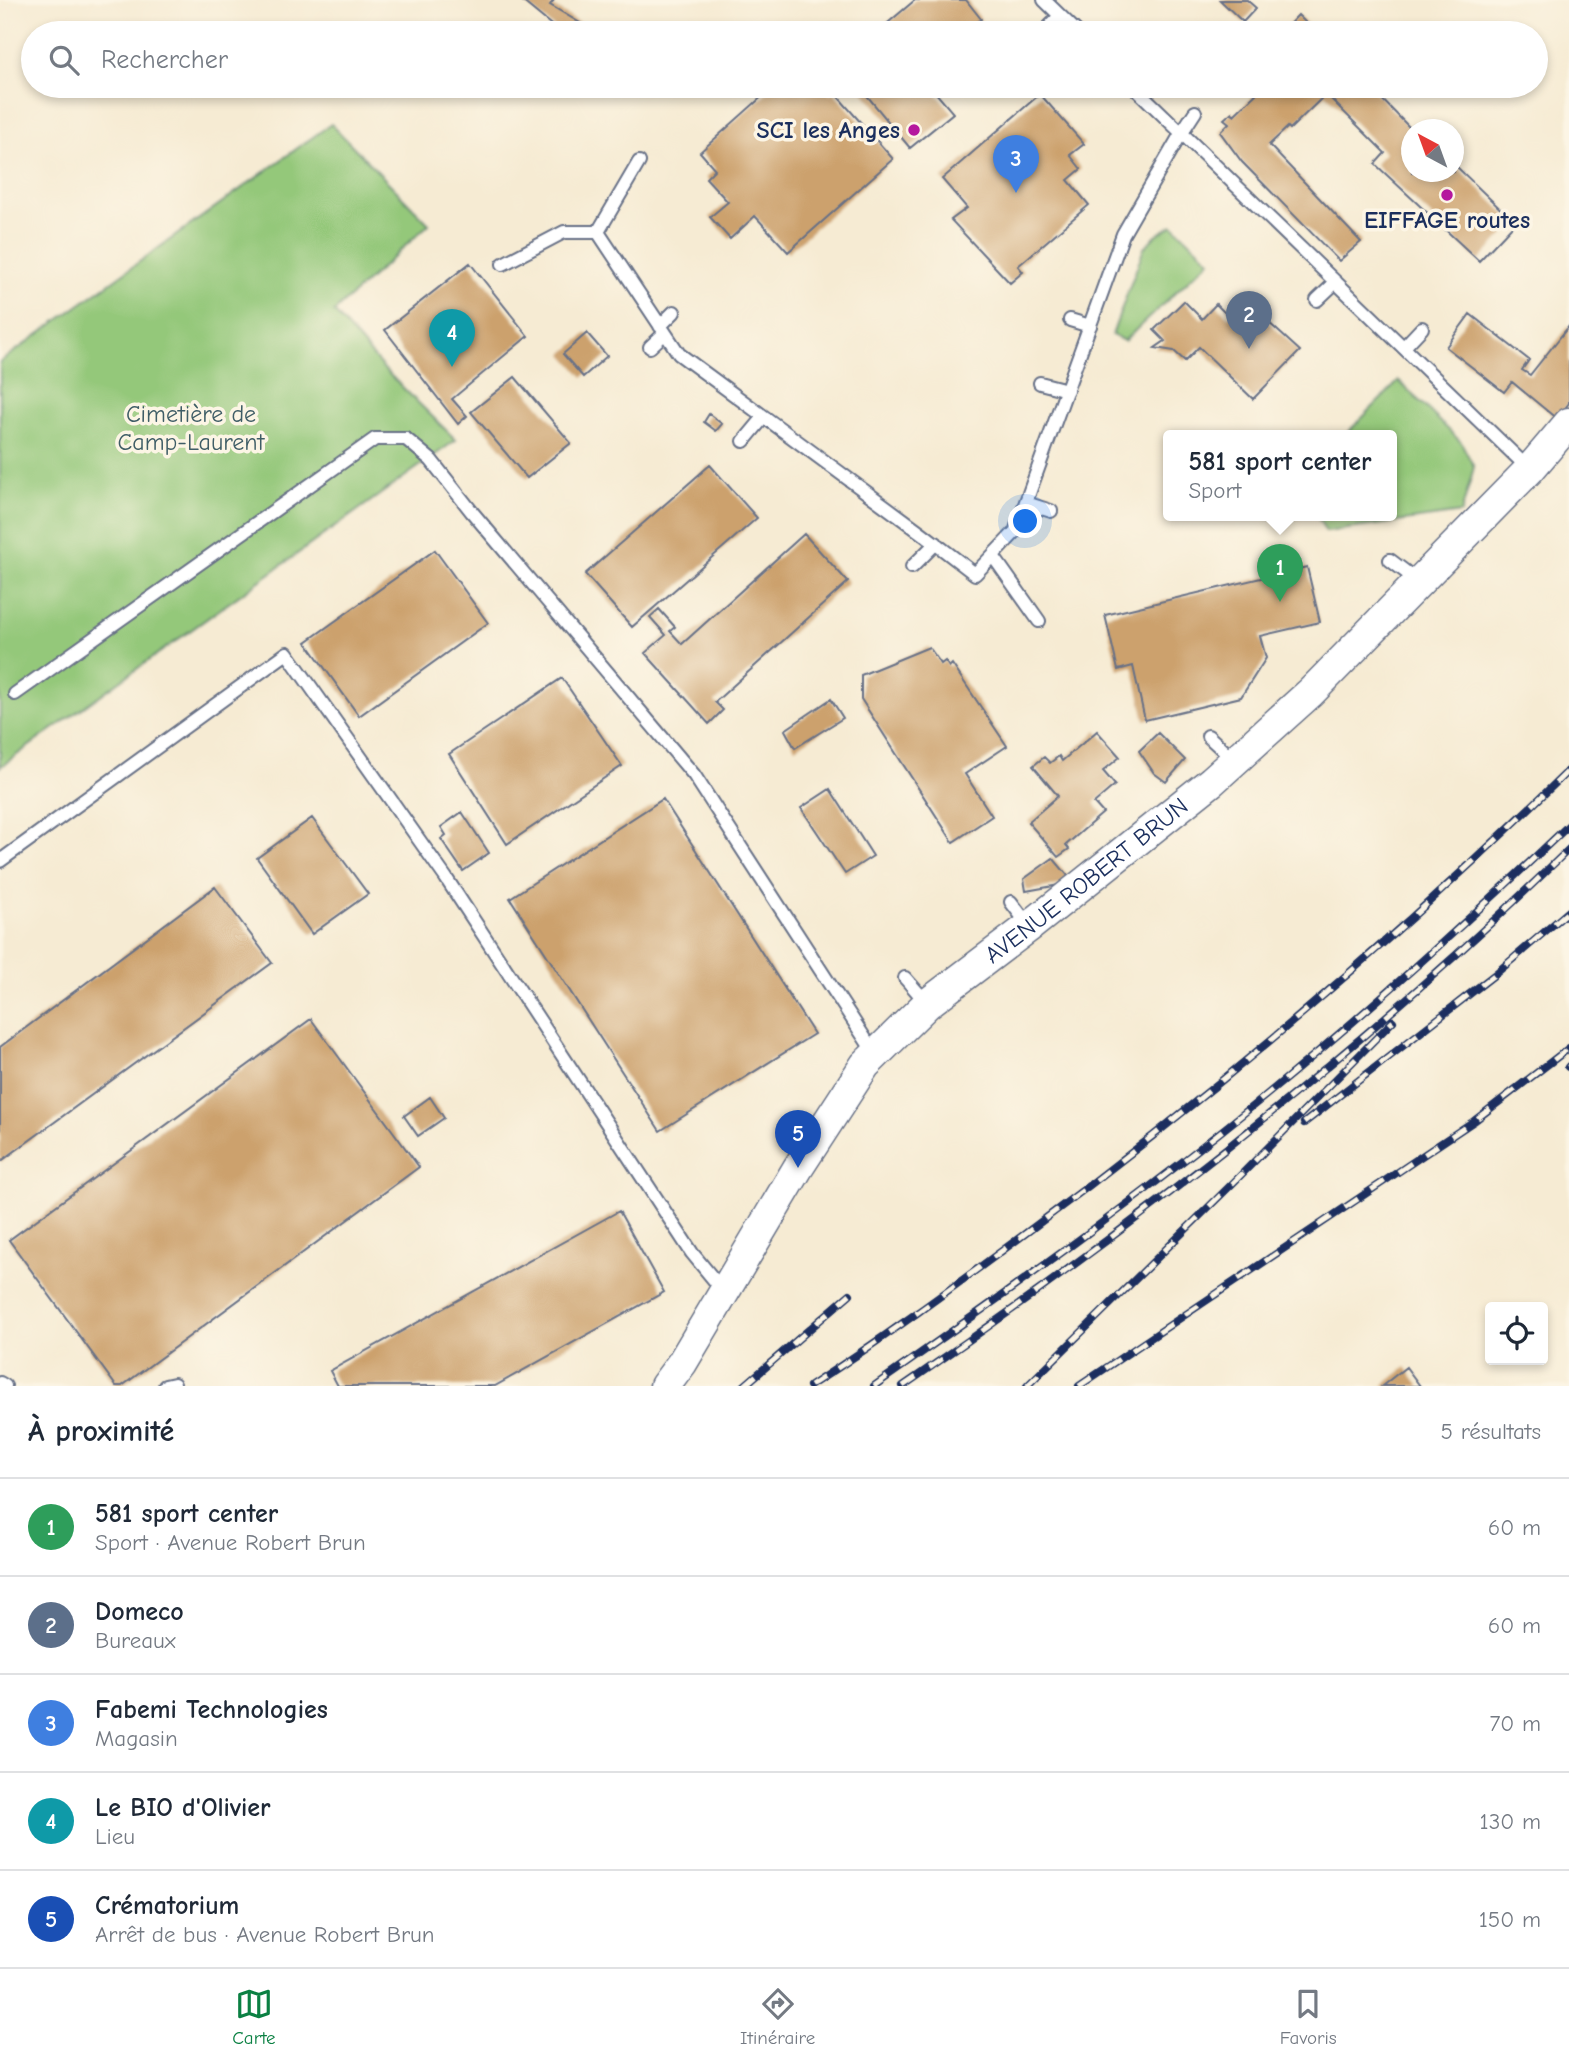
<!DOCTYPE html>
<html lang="fr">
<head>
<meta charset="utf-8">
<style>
	:root { --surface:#fff; --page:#f6f6f7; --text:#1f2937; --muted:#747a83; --line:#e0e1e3; --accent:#0b8043 }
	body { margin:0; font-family:"Comic Neue",sans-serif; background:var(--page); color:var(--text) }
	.controls { position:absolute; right:21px; bottom:21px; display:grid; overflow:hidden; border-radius:7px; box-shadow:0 4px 10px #0003 }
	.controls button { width:63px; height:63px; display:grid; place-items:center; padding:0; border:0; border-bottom:2px solid var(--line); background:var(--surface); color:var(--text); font:35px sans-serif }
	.compass { position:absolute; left:1401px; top:119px; width:63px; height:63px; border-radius:50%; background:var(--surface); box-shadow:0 4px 10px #0003; rotate:319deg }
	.you { position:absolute; left:1026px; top:522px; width:24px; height:24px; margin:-18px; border:5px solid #fff; border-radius:50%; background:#1a73e8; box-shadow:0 0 0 10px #1a73e833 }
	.badge { display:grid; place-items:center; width:46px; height:46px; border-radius:50%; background:var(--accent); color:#fff; font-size:23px; font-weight:700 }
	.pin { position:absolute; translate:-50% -58px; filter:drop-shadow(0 2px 4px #0008) }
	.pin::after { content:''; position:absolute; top:37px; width:24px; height:21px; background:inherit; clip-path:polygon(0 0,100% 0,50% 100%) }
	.popup { position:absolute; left:1163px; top:430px; width:234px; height:91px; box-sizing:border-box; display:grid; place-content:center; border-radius:7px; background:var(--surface); filter:drop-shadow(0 2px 5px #0005); font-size:23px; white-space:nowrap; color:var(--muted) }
	.popup b { font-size:26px; color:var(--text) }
	.popup::after { content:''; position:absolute; left:50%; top:100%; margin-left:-14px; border:14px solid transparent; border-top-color:var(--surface) }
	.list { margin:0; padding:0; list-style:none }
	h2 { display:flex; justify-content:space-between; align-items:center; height:91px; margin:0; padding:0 28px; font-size:30px }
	h2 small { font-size:23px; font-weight:400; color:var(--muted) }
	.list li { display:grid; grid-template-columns:46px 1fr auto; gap:21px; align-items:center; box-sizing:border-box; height:98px; padding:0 28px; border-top:2px solid var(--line) }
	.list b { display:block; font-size:26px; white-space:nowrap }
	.list p { margin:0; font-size:23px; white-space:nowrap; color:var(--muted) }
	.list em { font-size:23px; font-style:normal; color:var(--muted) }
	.icon { flex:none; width:38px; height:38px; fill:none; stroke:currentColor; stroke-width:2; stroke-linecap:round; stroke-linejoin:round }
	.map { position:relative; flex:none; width:1569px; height:1386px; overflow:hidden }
	.search { position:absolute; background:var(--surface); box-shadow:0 4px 10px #0003; left:21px; right:21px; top:21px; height:77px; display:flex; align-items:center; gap:18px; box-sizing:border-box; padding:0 24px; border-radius:38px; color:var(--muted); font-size:26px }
	.sheet { height:581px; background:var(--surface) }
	nav { display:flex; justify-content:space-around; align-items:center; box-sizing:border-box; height:98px; border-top:2px solid var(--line); background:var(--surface); font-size:19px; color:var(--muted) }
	nav a { display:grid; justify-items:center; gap:4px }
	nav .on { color:var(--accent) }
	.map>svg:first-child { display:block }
</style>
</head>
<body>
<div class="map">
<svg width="1569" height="1386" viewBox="0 0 1569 1386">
	<rect width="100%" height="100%" fill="#fcf5e5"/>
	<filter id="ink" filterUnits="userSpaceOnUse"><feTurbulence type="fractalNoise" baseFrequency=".0143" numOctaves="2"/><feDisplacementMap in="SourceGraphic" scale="14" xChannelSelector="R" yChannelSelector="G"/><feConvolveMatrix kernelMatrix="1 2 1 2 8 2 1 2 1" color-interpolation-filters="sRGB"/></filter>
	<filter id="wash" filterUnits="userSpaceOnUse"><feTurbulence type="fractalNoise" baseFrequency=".00686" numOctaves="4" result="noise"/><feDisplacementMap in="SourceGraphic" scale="28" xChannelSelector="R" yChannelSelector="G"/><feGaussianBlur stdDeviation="1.57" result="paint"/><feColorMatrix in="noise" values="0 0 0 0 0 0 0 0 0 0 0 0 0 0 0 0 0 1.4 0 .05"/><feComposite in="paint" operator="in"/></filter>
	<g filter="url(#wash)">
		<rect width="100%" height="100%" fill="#f6ebd3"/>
		<path fill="#94c87a" stroke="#587c6c" stroke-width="2" d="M 331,124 L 429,224 L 334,312 L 384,369 L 456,440 L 0,767 L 0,362 Z
			M 1173,225 L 1210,260 L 1124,341 L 1112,335 L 1144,248 L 1156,235 Z
			M 1399,381 L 1461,442 L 1474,467 L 1461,513 L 1326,532 L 1317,516 L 1392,516 L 1392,436 L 1344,436 Z"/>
		<g id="blocks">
			<path fill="#cca16d" d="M 521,0 L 554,0 L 550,5 L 580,23 L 570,33 L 561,33 Z
				M 915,0 L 966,0 L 981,19 L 964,33 L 876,33 Z
				M 1220,0 L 1247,0 L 1256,8 L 1243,22 Z
				M 1298,15 L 1316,33 L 1281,33 Z
				M 774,86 L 823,86 L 830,94 L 833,91 L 893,159 L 788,252 L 755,216 L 730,239 L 710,217 L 728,202 L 706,178 L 715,169 L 700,152 Z
				M 859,86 L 930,86 L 953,113 L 910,148 Z
				M 1248,86 L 1369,86 L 1411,129 L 1414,126 L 1417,130 L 1412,130 L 1412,172 L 1454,172 L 1454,164 L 1515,223 L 1479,261 L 1375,164 L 1385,153 L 1326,94 L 1290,129 L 1288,127 L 1269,145 L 1361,242 L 1339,261 L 1242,162 L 1220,132 L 1229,123 L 1224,119 L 1232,112 L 1234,115 L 1256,94 Z
				M 1040,94 L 1084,144 L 1070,155 L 1081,169 L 1068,180 L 1089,205 L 1018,266 L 1023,272 L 1010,283 L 951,220 L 967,208 L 942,179 Z
				M 470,263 L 528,336 L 452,399 L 467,416 L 458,424 L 385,330 Z
				M 1184,301 L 1202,319 L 1216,304 L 1229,317 L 1245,301 L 1300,351 L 1253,399 L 1199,347 L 1185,361 L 1174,351 L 1155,348 L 1165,341 L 1154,330 Z
				M 1470,314 L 1529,360 L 1522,370 L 1530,375 L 1569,326 L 1569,403 L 1557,419 L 1512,382 L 1504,392 L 1446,347 Z
				M 587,333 L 607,356 L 583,377 L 563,354 Z
				M 515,377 L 571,443 L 527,478 L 471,412 Z
				M 709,414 L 722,424 L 716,431 L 704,422 Z
				M 710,465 L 757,518 L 632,627 L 585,574 Z
				M 804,534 L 848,582 L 715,702 L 723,710 L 709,724 L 645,653 L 666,635 L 650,617 L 659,609 L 675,627 L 670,631 L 682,644 Z
				M 435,550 L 488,623 L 359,716 L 306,642 Z
				M 1307,567 L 1320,622 L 1260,636 L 1266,658 L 1241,697 L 1145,720 L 1133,666 L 1118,670 L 1105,615 Z
				M 929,647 L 941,664 L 945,661 L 949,667 L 952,664 L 1007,746 L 965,774 L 992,816 L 953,842 L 861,699 L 861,675 Z
				M 562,678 L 622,766 L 507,844 L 449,754 Z
				M 831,699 L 843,718 L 795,748 L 785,730 Z
				M 1097,731 L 1120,757 L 1103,771 L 1115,785 L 1094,803 L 1103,813 L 1066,845 L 1069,849 L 1058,857 L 1028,822 L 1058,796 L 1033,766 L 1044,757 L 1050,763 L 1059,756 L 1062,761 Z
				M 1158,733 L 1185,760 L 1166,782 L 1154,773 L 1139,751 Z
				M 830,789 L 873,856 L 845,874 L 801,808 Z
				M 663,799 L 814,1034 L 660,1131 L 510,898 Z
				M 462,812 L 489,853 L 463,871 L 441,839 L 446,835 L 441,827 Z
				M 312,818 L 368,894 L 312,934 L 257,858 Z
				M 1053,858 L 1069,877 L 1059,885 L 1026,891 L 1024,879 Z
				M 215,887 L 272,963 L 0,1162 L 0,1047 Z
				M 311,1019 L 419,1167 L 122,1386 L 116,1386 L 9,1240 Z
				M 430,1097 L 444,1118 L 418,1136 L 404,1116 Z
				M 619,1211 L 664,1292 L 495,1386 L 338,1386 L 330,1371 Z
				M 1406,1367 L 1420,1386 L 1382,1386 Z"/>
		</g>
	</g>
	<g filter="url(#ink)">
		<use href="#blocks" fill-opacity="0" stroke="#687187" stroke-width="2"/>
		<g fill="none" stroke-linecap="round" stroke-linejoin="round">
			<g stroke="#687187" stroke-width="16">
				<path id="service" d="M 1044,0 L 1078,33
					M 1044,32 L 1060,16
					M 1133,86 L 1529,469
					M 598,232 L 639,162
					M 503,264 L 564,232 L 598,232 L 679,354 L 923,534 L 975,574 L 1015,532 L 1123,234 L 1182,132 L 1195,112
					M 1317,300 L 1336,282
					M 1070,320 L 1090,326
					M 660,326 L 674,312
					M 650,347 L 665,333
					M 1404,347 L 1422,328
					M 1040,383 L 1067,390
					M 744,441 L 764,417
					M 1026,503 L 1051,511
					M 993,556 L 1039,621
					M 1390,560 L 1419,582
					M 912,567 L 936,543
					M 15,694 L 375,439 L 406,439 L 431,460 L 472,512 L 694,775 L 875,1054
					M 1208,736 L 1234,760
					M 0,861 L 287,653 L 446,878 L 692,1253 L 724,1292
					M 1011,902 L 1029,926
					M 905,978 L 927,1003
					M 0,1383 L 5,1386
					M 165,1386 L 174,1384"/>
			</g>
			<g stroke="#687187" stroke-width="33">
				<g id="tertiary">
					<path id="s1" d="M 665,1386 L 682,1363 L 798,1168 L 865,1065 L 927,1004 L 1030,926 L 1212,781 L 1311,692 L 1530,469 L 1569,423"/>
				</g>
			</g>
			<use href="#service" stroke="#fff" stroke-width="12"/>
			<use href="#tertiary" stroke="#fff" stroke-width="30"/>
			<g stroke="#1b2f5e" stroke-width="8">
				<path id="rail" d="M 1568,1067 L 1569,1066
					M 1304,1123 L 1494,975 L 1569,911
					M 744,1386 L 850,1294
					M 810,1386 C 883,1339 952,1288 1022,1236 C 1215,1093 1397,938 1569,770
					M 874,1386 C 1007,1293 1139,1199 1265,1096 C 1370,1010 1470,919 1569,825
					M 903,1386 C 1138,1225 1365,1048 1569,849
					M 1027,1386 L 1232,1184 L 1393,1021
					M 1079,1386 L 1474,1121 L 1569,1048"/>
			</g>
			<use href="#rail" stroke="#fcf5e5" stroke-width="5" stroke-dasharray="16" stroke-linecap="butt"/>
		</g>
	</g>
	<g fill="#b5179e" stroke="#fcf5e5" stroke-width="2.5">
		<circle cx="914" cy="130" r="7"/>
		<circle cx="1447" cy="195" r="7"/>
	</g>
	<g text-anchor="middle" stroke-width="7" stroke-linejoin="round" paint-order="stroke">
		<g font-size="24" font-weight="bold" fill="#1b2f5e" stroke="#fcf5e5" text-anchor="end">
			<text x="900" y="138">SCI les Anges</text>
			<text x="1447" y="228" text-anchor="middle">EIFFAGE routes</text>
		</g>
		<g font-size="24" fill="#3f5d66" stroke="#fcf5e5">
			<text x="191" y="422">Cimetière de<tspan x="191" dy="28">Camp-Laurent</tspan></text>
		</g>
		<g font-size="24" fill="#1b2f5e" stroke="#fcf5e5">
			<text dy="8" stroke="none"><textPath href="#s1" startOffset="667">AVENUE ROBERT BRUN</textPath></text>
		</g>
	</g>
</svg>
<div class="controls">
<button><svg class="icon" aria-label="locate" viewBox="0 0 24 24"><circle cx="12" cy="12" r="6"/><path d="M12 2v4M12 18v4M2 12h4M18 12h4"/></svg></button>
</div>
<svg class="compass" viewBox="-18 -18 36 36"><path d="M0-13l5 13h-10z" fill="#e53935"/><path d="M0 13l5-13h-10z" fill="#747a83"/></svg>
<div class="you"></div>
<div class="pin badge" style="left:1280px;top:602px;background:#2e9e5b">1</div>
<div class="popup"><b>581 sport center</b>Sport</div>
<div class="pin badge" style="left:1249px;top:349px;background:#5c6f8a">2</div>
<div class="pin badge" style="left:1016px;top:193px;background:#3f7fe0">3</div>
<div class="pin badge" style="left:452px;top:367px;background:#0f9aa8">4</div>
<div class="pin badge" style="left:798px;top:1168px;background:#1a4fb4">5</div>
<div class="search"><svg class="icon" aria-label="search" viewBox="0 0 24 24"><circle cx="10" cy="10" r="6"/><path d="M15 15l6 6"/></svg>Rechercher</div>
</div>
<section class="sheet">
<h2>À proximité<small>5 résultats</small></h2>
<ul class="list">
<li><span class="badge" style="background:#2e9e5b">1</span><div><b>581 sport center</b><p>Sport · Avenue Robert Brun</p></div><em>60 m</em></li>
<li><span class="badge" style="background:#5c6f8a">2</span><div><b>Domeco</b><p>Bureaux</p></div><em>60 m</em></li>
<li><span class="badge" style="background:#3f7fe0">3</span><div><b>Fabemi Technologies</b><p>Magasin</p></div><em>70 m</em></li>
<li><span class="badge" style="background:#0f9aa8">4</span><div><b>Le BIO d'Olivier</b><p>Lieu</p></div><em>130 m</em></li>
<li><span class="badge" style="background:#1a4fb4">5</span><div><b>Crématorium</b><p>Arrêt de bus · Avenue Robert Brun</p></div><em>150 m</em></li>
</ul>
</section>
<nav>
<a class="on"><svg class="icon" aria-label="map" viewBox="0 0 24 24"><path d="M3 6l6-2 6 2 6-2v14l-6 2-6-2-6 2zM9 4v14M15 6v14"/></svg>Carte</a>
<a><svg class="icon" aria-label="directions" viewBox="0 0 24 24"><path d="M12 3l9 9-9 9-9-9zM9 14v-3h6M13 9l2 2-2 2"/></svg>Itinéraire</a>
<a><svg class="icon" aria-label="saved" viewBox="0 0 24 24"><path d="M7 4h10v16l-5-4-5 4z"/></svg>Favoris</a>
</nav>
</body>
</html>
